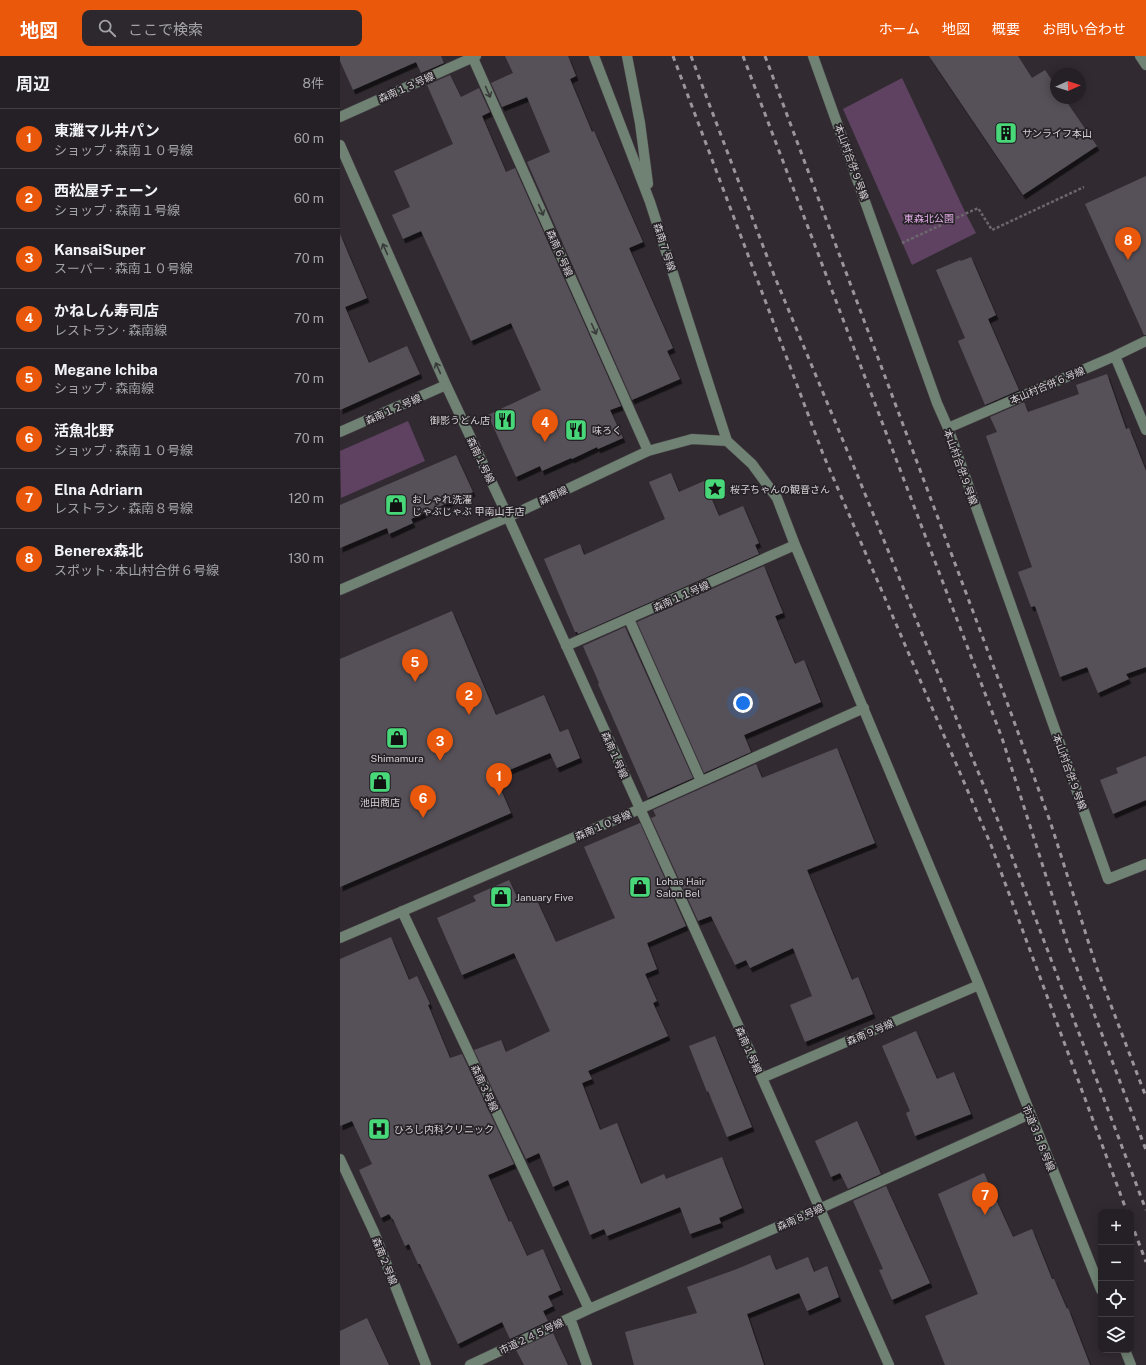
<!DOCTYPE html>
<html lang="ja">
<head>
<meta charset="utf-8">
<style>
	:root { --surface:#252025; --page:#2d282d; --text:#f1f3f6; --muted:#a3a3a7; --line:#423e42; --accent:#ea580c }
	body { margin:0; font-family:"Public Sans","Noto Sans JP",sans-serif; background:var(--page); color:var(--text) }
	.controls { position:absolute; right:12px; bottom:12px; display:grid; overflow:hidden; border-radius:8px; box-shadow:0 2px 10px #0003 }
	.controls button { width:36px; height:36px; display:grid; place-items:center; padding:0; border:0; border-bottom:1px solid var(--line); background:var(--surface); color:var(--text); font:20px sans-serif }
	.compass { position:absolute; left:710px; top:12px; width:36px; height:36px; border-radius:50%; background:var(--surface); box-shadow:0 2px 10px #0003; rotate:87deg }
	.you { position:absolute; left:403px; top:647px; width:14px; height:14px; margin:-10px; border:3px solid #fff; border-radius:50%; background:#1a73e8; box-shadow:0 0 0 6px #1a73e833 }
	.badge { display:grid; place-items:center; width:26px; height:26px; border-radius:50%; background:var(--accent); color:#fff; font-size:13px; font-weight:700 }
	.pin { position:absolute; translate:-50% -33px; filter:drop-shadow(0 1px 2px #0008) }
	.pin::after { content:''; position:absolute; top:21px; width:14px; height:12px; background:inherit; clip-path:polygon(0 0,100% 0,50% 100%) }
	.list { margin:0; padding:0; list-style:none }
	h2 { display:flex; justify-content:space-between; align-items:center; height:52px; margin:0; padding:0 16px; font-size:17px }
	h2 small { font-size:13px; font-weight:400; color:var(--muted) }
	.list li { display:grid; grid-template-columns:26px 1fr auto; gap:12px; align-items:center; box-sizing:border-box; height:60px; padding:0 16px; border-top:1px solid var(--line) }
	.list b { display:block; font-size:15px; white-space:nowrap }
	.list p { margin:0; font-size:13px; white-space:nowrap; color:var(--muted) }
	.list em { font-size:13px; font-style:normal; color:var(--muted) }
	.icon { flex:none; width:22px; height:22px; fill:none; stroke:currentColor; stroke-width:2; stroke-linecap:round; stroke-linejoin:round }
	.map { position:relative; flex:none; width:806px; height:1309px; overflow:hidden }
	header { display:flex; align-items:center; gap:24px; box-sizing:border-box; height:56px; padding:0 20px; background:var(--accent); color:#fff }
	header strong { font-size:19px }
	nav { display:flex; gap:22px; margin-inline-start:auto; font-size:14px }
	.search { width:280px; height:36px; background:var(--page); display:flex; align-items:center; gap:10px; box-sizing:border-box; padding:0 14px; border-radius:8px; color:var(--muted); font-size:15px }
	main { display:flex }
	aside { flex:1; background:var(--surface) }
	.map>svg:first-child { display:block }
</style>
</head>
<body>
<header>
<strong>地図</strong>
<div class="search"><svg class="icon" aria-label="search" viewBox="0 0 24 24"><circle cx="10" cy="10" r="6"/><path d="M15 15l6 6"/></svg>ここで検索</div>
<nav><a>ホーム</a><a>地図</a><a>概要</a><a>お問い合わせ</a></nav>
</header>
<main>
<aside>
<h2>周辺<small>8件</small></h2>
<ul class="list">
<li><span class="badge">1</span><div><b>東灘マル井パン</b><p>ショップ · 森南１０号線</p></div><em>60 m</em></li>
<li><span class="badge">2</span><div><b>西松屋チェーン</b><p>ショップ · 森南１号線</p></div><em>60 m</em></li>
<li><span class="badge">3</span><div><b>KansaiSuper</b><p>スーパー · 森南１０号線</p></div><em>70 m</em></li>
<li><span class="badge">4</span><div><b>かねしん寿司店</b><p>レストラン · 森南線</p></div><em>70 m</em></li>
<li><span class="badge">5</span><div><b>Megane Ichiba</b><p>ショップ · 森南線</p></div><em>70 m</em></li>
<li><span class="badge">6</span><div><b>活魚北野</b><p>ショップ · 森南１０号線</p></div><em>70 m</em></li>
<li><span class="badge">7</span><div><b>Elna Adriarn</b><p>レストラン · 森南８号線</p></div><em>120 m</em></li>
<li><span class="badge">8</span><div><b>Benerex森北</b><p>スポット · 本山村合併６号線</p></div><em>130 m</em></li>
</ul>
</aside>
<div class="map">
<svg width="806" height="1309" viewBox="0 0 806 1309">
	<defs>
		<filter id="shadow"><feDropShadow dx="2.5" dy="4.5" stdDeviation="0" flood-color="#0009"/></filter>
	</defs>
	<rect width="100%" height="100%" fill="#312b31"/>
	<path fill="#5f4262" d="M 562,22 L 626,158 L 636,177 L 572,209 L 503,53 Z
		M 68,365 L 85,405 L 1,442 L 0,395 Z"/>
	<path fill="#575158" filter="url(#shadow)" d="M 0,0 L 101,0 L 104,7 L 81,17 L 76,6 L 13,34 L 0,5 Z
		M 165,0 L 228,0 L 236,20 L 230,23 L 252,76 L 254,75 L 303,186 L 289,192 L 333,292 L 327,295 L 340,323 L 292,344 L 187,106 L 210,96 L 187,41 L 162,51 L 151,27 L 173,17 Z
		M 589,0 L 678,0 L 692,22 L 705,14 L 716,30 L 716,42 L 724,42 L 757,90 L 683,139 Z
		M 110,19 L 121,41 L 139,32 L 150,56 L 142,60 L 166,116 L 175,112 L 281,350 L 270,354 L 283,382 L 258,393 L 257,391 L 232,403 L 231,402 L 202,415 L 200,410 L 176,421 L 148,359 L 201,334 L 171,267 L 131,285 L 81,175 L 63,183 L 52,159 L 70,151 L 54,115 L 113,88 L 87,29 Z
		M 806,120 L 806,279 L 804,279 L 745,148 Z
		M 0,178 L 27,242 L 5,251 L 29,307 L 67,290 L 80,318 L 0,354 Z
		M 631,201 L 656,259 L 648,263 L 679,334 L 645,349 L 618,285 L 625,282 L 596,214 L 620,204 L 621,205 Z
		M 767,318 L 786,373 L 789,372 L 806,415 L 806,611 L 786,618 L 789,623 L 758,637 L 747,611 L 720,621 L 695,550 L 691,551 L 678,516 L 692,511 L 646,380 L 657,376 L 650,361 L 684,346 L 688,356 L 739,338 L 736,329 Z
		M 116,399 L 133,436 L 71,463 L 73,467 L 49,478 L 47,472 L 0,492 L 0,449 Z
		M 331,417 L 339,436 L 364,425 L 379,460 L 403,450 L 419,487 L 415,489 L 419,498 L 238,578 L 237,576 L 235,576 L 204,503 L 240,488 L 244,499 L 325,463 L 309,426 Z
		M 424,510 L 443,557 L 435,560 L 455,608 L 464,604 L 481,646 L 404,679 L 411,696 L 364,717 L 297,566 Z
		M 112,555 L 156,659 L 204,639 L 220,676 L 228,673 L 240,702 L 217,712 L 210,697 L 155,720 L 171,757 L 0,831 L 0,603 Z
		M 285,571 L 353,722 L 308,742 L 258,628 L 259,627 L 243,590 Z
		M 497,692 L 535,787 L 467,814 L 512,924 L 518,921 L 533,958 L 465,986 L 450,949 L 472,940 L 453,892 L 410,912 L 406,904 L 395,909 L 371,860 L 358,865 L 311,762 L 316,760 L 313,754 L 416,708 L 422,722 Z
		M 806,700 L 806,744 L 773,758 L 760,724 L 778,717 L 776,712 Z
		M 300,767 L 346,870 L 307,887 L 317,913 L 305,918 L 317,945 L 313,947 L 328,980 L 248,1015 L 252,1023 L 242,1027 L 260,1074 L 277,1067 L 301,1128 L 324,1118 L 326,1123 L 382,1101 L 402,1152 L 379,1162 L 381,1167 L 350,1178 L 340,1151 L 267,1180 L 264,1173 L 250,1179 L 228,1124 L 213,1131 L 199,1097 L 186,1103 L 134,994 L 161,984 L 166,996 L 210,975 L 174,897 L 122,919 L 97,862 L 136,845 L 133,840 L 169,824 L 179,845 L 194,838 L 216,886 L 275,862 L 244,791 Z
		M 51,881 L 69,924 L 77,920 L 90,948 L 88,949 L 110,1002 L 122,998 L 174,1108 L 148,1119 L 169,1166 L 171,1165 L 187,1200 L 203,1193 L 221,1234 L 208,1240 L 213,1250 L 203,1255 L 208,1265 L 170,1283 L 162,1266 L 118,1288 L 80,1208 L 78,1208 L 69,1188 L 65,1190 L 53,1163 L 52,1163 L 49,1158 L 41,1162 L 19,1114 L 32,1108 L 12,1065 L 0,1070 L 0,903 Z
		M 576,975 L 597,1023 L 614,1016 L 631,1058 L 575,1080 L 566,1057 L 570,1055 L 542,990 Z
		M 375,980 L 412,1071 L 387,1081 L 368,1035 L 367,1036 L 349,990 Z
		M 517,1065 L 541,1118 L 508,1133 L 500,1117 L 491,1121 L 475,1085 Z
		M 644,1117 L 673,1181 L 692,1173 L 712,1223 L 714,1223 L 727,1253 L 728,1252 L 750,1309 L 605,1309 L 585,1260 L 638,1238 L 598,1138 Z
		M 546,1130 L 590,1227 L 552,1244 L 539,1214 L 543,1213 L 513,1145 Z
		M 430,1199 L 436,1214 L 468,1201 L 474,1216 L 487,1210 L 499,1241 L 467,1255 L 459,1237 L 407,1258 L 424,1309 L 294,1309 L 285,1276 L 357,1257 L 347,1231 L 397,1213 Z
		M 27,1262 L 49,1309 L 0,1309 L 0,1275 Z
		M 213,1277 L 228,1309 L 184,1309 L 176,1294 Z"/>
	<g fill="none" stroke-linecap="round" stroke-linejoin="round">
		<g stroke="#4b464b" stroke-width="11">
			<path id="minor" d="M 132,0 L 308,395
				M 254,0 L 310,146 L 387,385
				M 287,0 L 300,67 L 308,128
				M 473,0 L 597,347 L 608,372 L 768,823 L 806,808
				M 800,0 L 806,9
				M 0,61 L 136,0
				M 0,89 L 106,329 L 168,461 L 422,1022 L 549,1309
				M 775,300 L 806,374
				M 608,372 L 775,300 L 806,285
				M 0,376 L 106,329
				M 387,385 L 412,408 L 437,442 L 455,489 L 639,929 L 761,1234
				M 0,534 L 168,461 L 308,395 L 352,383 L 387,385
				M 289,563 L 361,725
				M 226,590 L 455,489
				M 62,855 L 249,1253
				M 0,882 L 300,753 L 524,652
				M 422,1022 L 639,929
				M 0,1103 L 34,1176 L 86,1309
				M 230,1262 L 247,1309
				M 785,1294 L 791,1309
				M 130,1309 L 249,1253 L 479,1153 L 690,1058"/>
		</g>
		<path stroke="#6c676c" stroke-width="2.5" stroke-dasharray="3 2" stroke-linecap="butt" d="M 562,187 L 638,152 L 652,174 L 744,131"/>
		<use href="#minor" stroke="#6f8273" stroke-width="10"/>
		<path stroke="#9a969a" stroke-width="3" stroke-dasharray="5 5" stroke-linecap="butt" d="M 333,0 L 483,398 L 651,789 L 787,1156
			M 351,0 L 434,219 L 519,423 L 665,782 L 806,1154
			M 403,0 L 662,682 L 728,889 L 806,1094
			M 425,0 L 671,657 L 711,768 L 756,910 L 806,1041
			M 791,1166 L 806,1206"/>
	</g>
	<defs><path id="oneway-shaft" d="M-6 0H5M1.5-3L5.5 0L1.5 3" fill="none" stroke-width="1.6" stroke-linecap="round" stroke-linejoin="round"/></defs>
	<g stroke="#393a3a">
		<use href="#oneway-shaft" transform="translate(148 36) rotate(66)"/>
		<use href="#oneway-shaft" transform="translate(201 154) rotate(66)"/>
		<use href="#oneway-shaft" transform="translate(45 193) rotate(-114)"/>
		<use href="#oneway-shaft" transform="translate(254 273) rotate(66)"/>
		<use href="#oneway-shaft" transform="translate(98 312) rotate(-114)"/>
	</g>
	<defs>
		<g id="building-square" transform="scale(1.15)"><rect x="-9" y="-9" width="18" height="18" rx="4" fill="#48d779" stroke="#272227"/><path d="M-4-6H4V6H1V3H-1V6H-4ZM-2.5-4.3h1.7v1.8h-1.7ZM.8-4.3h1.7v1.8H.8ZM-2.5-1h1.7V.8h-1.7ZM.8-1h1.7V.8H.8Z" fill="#111"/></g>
		<g id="restaurant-square" transform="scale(1.15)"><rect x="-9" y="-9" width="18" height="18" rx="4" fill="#48d779" stroke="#272227"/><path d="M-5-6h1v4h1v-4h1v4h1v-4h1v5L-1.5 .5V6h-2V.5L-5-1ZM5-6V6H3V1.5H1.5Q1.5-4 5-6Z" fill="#111"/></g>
		<g id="sight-square" transform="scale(1.15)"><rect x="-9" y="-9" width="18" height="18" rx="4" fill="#48d779" stroke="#272227"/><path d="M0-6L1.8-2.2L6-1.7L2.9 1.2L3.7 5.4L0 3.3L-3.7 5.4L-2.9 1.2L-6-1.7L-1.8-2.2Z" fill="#111"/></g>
		<g id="shop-square" transform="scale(1.15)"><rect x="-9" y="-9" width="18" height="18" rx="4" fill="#48d779" stroke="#272227"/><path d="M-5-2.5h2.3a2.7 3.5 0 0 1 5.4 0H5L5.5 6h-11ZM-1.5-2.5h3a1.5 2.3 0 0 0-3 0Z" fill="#111"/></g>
		<g id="hospital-square" transform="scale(1.15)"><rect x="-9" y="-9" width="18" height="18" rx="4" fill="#48d779" stroke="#272227"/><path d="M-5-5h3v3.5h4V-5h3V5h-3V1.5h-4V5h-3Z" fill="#111"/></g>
	</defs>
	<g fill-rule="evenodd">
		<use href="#building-square" x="666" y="77"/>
		<use href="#restaurant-square" x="165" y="364"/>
		<use href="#restaurant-square" x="236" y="374"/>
		<use href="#sight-square" x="375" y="433"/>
		<use href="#shop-square" x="56" y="449"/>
		<use href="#shop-square" x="57" y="682"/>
		<use href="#shop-square" x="40" y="726"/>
		<use href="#shop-square" x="300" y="831"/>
		<use href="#shop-square" x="161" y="841"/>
		<use href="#hospital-square" x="39" y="1073"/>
	</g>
	<g text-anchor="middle" stroke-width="3.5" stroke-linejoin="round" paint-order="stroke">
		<g font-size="10" fill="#d4d1d5" stroke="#272227">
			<text transform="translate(66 31) rotate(-24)" y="4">森南１３号線</text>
			<text transform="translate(512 106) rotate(70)" y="4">本山村合併９号線</text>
			<text transform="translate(325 191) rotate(72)" y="4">森南７号線</text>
			<text transform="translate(220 197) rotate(66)" y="4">森南６号線</text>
			<text transform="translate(707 329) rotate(-23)" y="4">本山村合併６号線</text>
			<text transform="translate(53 353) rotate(-24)" y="4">森南１２号線</text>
			<text transform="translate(141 404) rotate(64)" y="4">森南１号線</text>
			<text transform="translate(621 411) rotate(70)" y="4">本山村合併９号線</text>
			<text transform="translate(213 439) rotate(-25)" y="4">森南線</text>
			<text transform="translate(341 540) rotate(-24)" y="4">森南１１号線</text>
			<text transform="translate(275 699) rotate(66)" y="4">森南１号線</text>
			<text transform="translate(730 716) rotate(70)" y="4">本山村合併９号線</text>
			<text transform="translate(263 769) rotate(-23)" y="4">森南１０号線</text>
			<text transform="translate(530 976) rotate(-23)" y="4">森南９号線</text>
			<text transform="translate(409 994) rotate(66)" y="4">森南１号線</text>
			<text transform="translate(145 1032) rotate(65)" y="4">森南３号線</text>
			<text transform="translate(699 1082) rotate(68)" y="4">市道３５８号線</text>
			<text transform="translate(460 1161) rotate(-24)" y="4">森南８号線</text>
			<text transform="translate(45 1205) rotate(68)" y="4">森南２号線</text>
			<text transform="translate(191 1280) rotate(-25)" y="4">市道２４５号線</text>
		</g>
		<g font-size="10" fill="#d4d1d5" stroke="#272227" text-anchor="start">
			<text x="682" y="81">サンライフ本山</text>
			<text x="150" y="368" text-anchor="end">御影うどん店</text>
			<text x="252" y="378">味ろく</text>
			<text x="390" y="437">桜子ちゃんの観音さん</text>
			<text x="72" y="447">おしゃれ洗濯<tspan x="72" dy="12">じゃぶじゃぶ 甲南山手店</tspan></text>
			<text x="57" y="706" text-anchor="middle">Shimamura</text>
			<text x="40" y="750" text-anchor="middle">池田商店</text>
			<text x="316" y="829">Lohas Hair<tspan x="316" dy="12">Salon Bel</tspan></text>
			<text x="176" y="845">January Five</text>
			<text x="54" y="1077">ひろし内科クリニック</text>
		</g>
		<g font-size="10" fill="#e2ace8" stroke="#272227">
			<text x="589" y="166">東森北公園</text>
		</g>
	</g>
</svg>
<div class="controls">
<button>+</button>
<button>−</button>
<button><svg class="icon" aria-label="locate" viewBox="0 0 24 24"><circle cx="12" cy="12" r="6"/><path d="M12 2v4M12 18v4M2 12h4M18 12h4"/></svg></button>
<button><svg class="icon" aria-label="layers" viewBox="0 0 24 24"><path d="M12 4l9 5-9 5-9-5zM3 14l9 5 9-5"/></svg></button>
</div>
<svg class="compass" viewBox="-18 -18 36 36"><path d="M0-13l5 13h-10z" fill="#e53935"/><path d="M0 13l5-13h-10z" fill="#a3a3a7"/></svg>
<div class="you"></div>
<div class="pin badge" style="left:159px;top:740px">1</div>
<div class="pin badge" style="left:129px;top:659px">2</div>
<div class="pin badge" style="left:100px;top:705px">3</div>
<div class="pin badge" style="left:205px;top:386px">4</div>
<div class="pin badge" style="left:75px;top:626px">5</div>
<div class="pin badge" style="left:83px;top:762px">6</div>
<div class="pin badge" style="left:645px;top:1159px">7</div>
<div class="pin badge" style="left:788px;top:204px">8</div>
</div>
</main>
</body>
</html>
